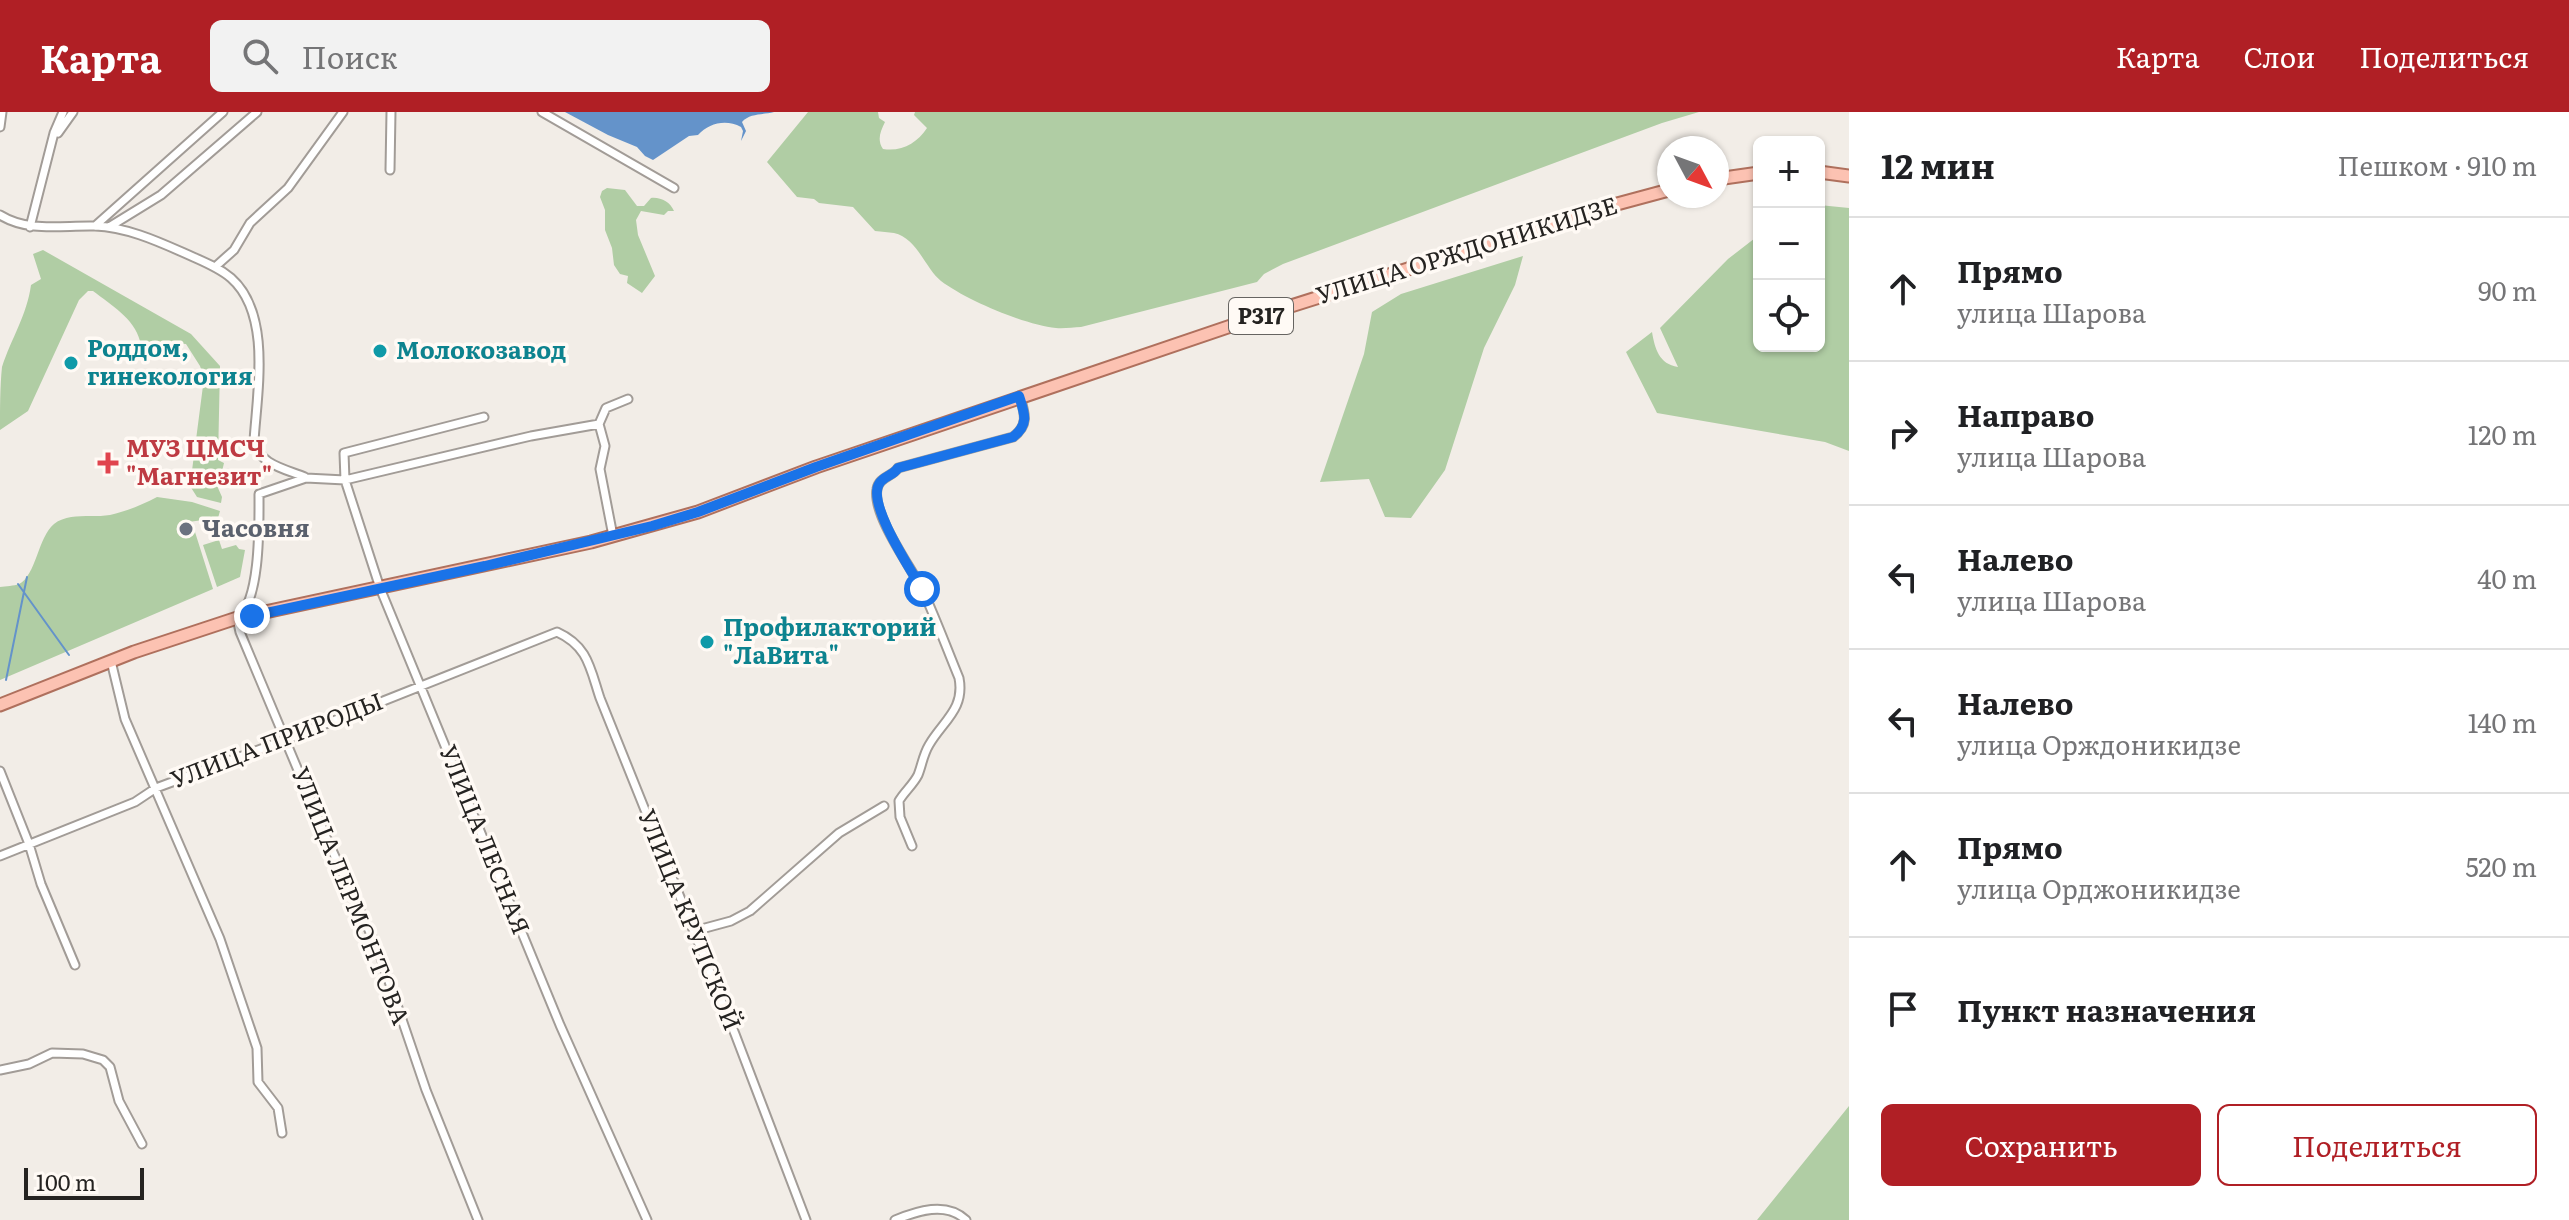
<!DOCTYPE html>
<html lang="ru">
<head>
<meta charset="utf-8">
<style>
	:root { --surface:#fff; --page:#f2f2f2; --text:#202124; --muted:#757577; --line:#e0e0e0; --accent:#b01f25 }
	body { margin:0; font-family:Literata,serif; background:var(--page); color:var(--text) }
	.controls { position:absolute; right:24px; top:24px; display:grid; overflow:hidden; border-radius:12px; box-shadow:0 2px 6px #0004 }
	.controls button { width:72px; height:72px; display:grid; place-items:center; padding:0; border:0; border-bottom:2px solid var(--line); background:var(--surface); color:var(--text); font:40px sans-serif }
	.compass { position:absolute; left:1657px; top:24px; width:72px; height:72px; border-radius:50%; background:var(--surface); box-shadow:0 2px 6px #0004; rotate:131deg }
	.scale { position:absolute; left:24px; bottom:20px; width:120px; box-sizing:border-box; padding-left:8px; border:4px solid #252321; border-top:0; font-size:22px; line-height:28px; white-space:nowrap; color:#252321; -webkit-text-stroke:6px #fffaf5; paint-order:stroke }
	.stop { position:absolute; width:24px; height:24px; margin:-18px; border:6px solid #1a73e8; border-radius:50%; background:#fff }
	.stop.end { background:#1a73e8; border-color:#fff; box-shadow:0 2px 8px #0008 }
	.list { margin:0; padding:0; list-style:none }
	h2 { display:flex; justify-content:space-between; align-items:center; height:104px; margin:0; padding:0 32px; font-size:34px }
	h2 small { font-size:26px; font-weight:400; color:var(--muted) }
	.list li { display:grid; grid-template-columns:52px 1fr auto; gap:24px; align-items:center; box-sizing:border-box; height:144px; padding:0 32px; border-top:2px solid var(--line) }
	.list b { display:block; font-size:30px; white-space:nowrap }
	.list p { margin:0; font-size:26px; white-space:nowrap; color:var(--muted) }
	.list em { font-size:26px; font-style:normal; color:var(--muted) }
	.actions { display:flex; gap:16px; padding:24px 32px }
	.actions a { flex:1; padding:18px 0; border:2px solid var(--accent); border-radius:12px; text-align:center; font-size:28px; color:var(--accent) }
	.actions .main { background:var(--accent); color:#fff }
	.icon { flex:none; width:44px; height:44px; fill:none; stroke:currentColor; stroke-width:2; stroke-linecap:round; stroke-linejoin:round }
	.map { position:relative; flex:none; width:1849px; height:1108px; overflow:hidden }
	header { display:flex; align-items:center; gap:48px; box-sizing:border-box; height:112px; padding:0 40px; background:var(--accent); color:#fff }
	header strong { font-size:38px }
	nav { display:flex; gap:44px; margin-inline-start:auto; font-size:28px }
	.search { width:560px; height:72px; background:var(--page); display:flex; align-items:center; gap:20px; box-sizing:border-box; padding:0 28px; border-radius:12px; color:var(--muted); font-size:30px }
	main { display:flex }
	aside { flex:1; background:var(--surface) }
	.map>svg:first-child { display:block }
</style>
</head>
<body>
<header>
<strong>Карта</strong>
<div class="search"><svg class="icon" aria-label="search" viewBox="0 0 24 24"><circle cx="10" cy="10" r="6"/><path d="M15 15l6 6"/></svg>Поиск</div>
<nav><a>Карта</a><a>Слои</a><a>Поделиться</a></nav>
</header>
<main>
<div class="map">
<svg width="1849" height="1108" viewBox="0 0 1849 1108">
	<rect width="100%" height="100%" fill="#f2ede7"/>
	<path fill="#b0cda4" d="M 808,0 L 878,0 L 879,6 L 885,10 C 880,20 877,28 883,37 C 902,40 917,31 927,16 L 914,3 L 915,0 L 1699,0 L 1662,11 L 1283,152 L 1264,162 L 1257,170 L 1081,215 C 1073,215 1064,217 1056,216 C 1025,213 966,188 941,169 C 925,156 917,126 894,121 C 888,120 882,120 875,119 L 853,95 L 819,91 L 814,87 L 797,85 L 767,50 Z
		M 607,76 L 625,78 L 637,94 L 644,94 L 651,86 C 661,85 670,90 674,99 L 668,99 L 664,103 L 641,99 L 636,108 L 638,123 L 655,164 L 642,181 L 627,171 L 628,164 L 620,162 L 614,153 L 612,136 L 605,118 L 605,98 L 600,85 L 602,79 Z
		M 1819,93 L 1849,96 L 1849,339 L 1825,330 L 1657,301 L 1626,240 L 1652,220 C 1655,237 1659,252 1678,255 L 1660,216 L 1728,147 L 1759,123 L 1759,234 L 1819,234 Z
		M 43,138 L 191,222 L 220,254 L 218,348 L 224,351 L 218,376 L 222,385 L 221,391 L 197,385 L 190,374 L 204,266 L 200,254 L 186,232 L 160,230 L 154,233 L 148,248 L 148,233 L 140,229 C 134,206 111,193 93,179 L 88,179 L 79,188 L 28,299 L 0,318 C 0,298 0,274 2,255 C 11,227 27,203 31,173 L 41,167 L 33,142 Z
		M 1523,144 L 1515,173 L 1484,236 L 1445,358 L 1411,406 L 1385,405 L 1369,367 L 1320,370 L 1364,242 L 1372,200 L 1401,182 Z
		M 157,385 L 192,390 L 220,399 L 218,406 L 181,411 L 179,414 L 181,423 L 184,424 L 195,420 L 213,477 L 0,568 L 0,475 C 6,474 14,474 19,472 C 36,464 38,425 54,412 C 69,400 92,406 110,403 C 127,399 142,393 157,385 Z
		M 219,428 L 222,437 L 236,433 L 239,437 L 245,438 L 240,465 L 217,475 L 203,433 Z
		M 1849,994 L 1849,1108 L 1757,1108 Z"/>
	<path fill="#6493ca" d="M 565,0 L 774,0 C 763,3 750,1 742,10 L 746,19 L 741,29 L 743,19 L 741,15 C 726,7 709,11 698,23 L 689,24 L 653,48 L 645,44 L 637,35 L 608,23 Z"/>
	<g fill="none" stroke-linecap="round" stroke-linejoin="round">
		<path stroke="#6493ca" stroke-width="2" d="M 18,472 L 69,543
			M 6,568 L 27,465"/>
		<g stroke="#a29c97" stroke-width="11">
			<path id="street" d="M 542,0 L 674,76
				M 0,15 L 2,0
				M 58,21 L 73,0
				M 390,58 L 391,0
				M 0,103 C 29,121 63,113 95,114 C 125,115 155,128 182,140 C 199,148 217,154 231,166 C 272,202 257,281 254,329 C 258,352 285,357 305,365
				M 95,114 L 223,0
				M 30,115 L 54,21 L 63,0
				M 109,115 L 161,83 L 257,0
				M 215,155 L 234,138 L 250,111 L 288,76 L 343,0
				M 484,305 L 344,341 L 345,368 L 380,476 L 560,913 L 647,1108
				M 613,424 L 600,357 L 605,334 L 599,312 L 606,296 L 628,287
				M 111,549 L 125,607 L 220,827 L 257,936 L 258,970 L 278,996 L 282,1021
				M 0,659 L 29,732 L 41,772 L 75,853
				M 912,734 L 900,705 L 899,689 C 904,680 913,673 918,663 C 922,653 923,643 929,633 C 943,609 965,597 959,566 C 947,537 936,507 923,479 C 911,455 872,403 877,377 C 879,365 892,365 898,356 L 1013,325 C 1029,313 1025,302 1020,285
				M 0,744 L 135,690 L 156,676 L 285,628 L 557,520 C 588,534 590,556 600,586 L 735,922 L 806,1108
				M 694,819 L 731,809 L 750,799 L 839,721 L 884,694
				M 0,958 L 29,952 L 52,941 L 83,942 L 103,948 L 110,955 L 119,989 L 142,1032
				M 478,1108 L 426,978 L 379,840 L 326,725 L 240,520 L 237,506 C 261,490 259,410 259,382 L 306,366 L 345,368 L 531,324 L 599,312
				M 895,1108 C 917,1099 946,1089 966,1108"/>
		</g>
		<g stroke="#af705d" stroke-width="15">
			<path id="primary" d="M 1819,60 L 1849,64
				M 1717,67 L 1759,61
				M 0,593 L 134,540 L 237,506 L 591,430 L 698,400 L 816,355 L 1269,201 L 1591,99 L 1669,78"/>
		</g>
		<use href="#street" stroke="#fff" stroke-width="7"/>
		<use href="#primary" stroke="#fcc2b2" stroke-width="11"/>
	</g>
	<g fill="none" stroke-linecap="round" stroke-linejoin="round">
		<path stroke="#1a73e8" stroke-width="10" d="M 252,504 L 485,454 L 652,414 L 698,400 L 816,355 L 1019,284 C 1025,302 1029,313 1013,325 L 898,356 C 893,364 883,364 879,372 C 867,392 911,458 922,477"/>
	</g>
	<g fill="#0f9aa8" stroke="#fffaf5" stroke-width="3">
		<circle cx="380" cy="239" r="8"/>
		<circle cx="71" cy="251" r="8"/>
		<circle cx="707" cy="530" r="8"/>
	</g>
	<path fill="#e0444e" stroke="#fffaf5" stroke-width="3" d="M104 339h8v8h8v8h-8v8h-8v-8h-8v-8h8z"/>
	<circle fill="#6b7280" stroke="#fffaf5" stroke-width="3" cx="186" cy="417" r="8"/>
	<g text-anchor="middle" stroke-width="7" stroke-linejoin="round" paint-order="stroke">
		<rect fill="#fffaf5" stroke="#666461" stroke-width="2" x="1229" y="186" width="64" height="36" rx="6"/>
		<g font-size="22" font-weight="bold" fill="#252321">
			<text x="1261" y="212">Р317</text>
		</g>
		<g font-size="24" fill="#252321" stroke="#fffaf5">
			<text transform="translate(1467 139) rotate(-17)" y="8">УЛИЦА ОРЖДОНИКИДЗЕ</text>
			<text transform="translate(277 629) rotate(-21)" y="8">УЛИЦА ПРИРОДЫ</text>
			<text transform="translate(484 728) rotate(68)" y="8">УЛИЦА ЛЕСНАЯ</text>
			<text transform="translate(350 784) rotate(68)" y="8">УЛИЦА ЛЕРМОНТОВА</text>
			<text transform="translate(689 808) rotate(68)" y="8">УЛИЦА КРУПСКОЙ</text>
		</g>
		<g font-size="24" font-weight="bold" fill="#0d838f" stroke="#fffaf5" text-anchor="start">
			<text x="87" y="245">Роддом,<tspan x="87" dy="28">гинекология</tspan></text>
			<text x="396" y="247">Молокозавод</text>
			<text x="723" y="524">Профилакторий<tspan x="723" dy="28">"ЛаВита"</tspan></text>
		</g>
		<g font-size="24" font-weight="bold" fill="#be3a42" stroke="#fffaf5" text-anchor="start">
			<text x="126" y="345">МУЗ ЦМСЧ<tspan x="126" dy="28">"Магнезит"</tspan></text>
		</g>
		<g font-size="24" font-weight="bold" fill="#5b616d" stroke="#fffaf5" text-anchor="start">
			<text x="202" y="425">Часовня</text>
		</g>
	</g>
</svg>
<div class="controls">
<button>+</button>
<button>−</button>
<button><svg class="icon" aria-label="locate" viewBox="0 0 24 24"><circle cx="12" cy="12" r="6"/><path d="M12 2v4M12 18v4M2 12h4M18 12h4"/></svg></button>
</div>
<svg class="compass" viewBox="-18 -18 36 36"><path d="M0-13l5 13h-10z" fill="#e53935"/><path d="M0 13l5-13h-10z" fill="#757577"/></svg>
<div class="scale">100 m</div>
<div class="stop" style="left:922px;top:477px"></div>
<div class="stop end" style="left:252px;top:504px"></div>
</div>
<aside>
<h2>12 мин<small>Пешком · 910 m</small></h2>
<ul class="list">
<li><svg class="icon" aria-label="ahead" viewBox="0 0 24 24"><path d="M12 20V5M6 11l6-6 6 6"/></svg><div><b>Прямо</b><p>улица Шарова</p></div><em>90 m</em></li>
<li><svg class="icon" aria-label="right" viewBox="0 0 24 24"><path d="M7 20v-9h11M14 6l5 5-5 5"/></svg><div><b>Направо</b><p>улица Шарова</p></div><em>120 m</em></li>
<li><svg class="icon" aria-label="left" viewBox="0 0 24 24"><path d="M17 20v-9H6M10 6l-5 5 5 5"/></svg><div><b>Налево</b><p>улица Шарова</p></div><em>40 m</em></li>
<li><svg class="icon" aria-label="left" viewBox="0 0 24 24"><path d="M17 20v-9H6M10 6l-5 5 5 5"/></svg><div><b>Налево</b><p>улица Орждоникидзе</p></div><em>140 m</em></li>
<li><svg class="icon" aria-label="ahead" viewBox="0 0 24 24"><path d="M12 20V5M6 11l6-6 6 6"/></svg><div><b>Прямо</b><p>улица Орджоникидзе</p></div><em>520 m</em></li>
<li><svg class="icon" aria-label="arrive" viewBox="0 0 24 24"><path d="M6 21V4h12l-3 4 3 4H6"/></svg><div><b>Пункт назначения</b></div></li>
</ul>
<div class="actions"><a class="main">Сохранить</a><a>Поделиться</a></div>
</aside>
</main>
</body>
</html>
